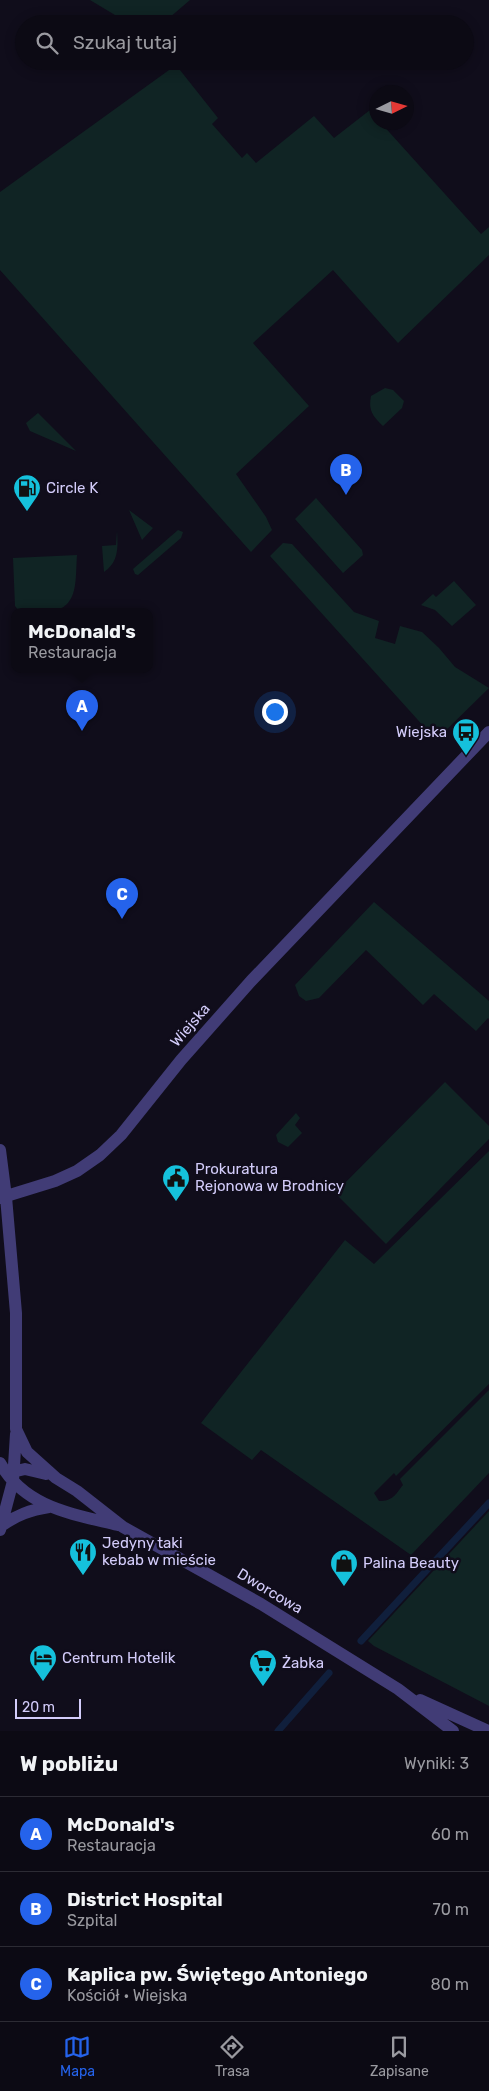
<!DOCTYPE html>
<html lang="pl">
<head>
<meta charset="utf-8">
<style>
	:root { --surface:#0c0a14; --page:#1a1822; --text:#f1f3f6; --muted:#9a9aa0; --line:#2c2b34; --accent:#2563eb }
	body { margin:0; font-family:Rubik,sans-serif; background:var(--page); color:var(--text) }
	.compass { position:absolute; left:369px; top:85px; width:45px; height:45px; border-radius:50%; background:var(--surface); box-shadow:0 2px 12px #0003; rotate:85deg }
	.scale { position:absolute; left:15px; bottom:12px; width:66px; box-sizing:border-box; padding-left:5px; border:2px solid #d3ccfa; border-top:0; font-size:14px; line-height:18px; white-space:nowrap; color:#d3ccfa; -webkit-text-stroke:4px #100d1b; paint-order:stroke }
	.you { position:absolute; left:274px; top:711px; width:18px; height:18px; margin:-12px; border:4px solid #fff; border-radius:50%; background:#1a73e8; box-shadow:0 0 0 8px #1a73e833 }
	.badge { display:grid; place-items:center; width:32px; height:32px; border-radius:50%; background:var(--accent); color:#fff; font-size:16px; font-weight:700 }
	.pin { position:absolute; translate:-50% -41px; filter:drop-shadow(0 1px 2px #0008) }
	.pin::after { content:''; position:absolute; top:26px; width:18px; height:15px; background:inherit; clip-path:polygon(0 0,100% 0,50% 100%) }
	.popup { position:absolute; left:11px; top:608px; width:142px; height:65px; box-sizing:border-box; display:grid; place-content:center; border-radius:10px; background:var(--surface); filter:drop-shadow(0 1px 4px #0005); font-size:16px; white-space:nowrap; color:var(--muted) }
	.popup b { font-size:19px; color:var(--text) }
	.popup::after { content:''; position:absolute; left:50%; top:100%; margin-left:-10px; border:10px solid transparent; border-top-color:var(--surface) }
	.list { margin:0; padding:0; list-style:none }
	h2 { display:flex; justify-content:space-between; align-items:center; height:65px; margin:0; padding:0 20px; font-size:21px }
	h2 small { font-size:16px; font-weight:400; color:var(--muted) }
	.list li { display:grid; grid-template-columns:32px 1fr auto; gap:15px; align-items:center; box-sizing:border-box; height:75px; padding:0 20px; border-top:1px solid var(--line) }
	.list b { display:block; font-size:19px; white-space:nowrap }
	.list p { margin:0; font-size:16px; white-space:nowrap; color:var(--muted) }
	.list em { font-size:16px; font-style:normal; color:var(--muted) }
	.icon { flex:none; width:28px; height:28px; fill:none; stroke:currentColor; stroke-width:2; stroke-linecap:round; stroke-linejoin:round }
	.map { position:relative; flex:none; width:489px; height:1731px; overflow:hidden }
	.search { position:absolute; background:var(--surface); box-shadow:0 2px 12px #0003; left:15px; right:15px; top:15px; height:55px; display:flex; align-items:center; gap:12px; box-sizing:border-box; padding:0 18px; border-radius:28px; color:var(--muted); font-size:19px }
	.sheet { height:290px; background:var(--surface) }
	nav { display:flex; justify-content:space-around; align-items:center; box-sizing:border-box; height:70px; border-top:1px solid var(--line); background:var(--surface); font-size:14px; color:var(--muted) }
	nav a { display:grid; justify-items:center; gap:2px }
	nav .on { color:var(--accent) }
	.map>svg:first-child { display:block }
</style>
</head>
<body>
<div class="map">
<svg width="489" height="1731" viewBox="0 0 489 1731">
	<rect width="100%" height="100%" fill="#100d1b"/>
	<path fill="#102424" d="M 90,0 L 190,0 L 162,24 L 130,24 Z
		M 176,65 L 218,118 L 212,124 L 242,158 L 247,153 L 256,163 L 314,116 L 334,138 L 370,110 L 376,117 L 376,122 L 381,123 L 481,234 L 489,227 L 489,255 L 398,343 L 333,270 L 253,343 L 309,406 L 236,474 L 266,517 L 272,530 L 251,552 L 0,270 L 0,192 Z
		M 385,388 L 393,390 L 404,401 L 402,408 L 383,426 C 373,416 368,411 371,396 Z
		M 38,413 L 76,451 L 30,431 L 26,423 Z
		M 316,498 L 362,550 L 363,555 L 343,573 L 295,519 Z
		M 129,510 L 153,528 L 142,540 Z
		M 178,530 L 183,532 L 181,538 L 138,575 L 135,574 L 133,569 Z
		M 117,531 C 118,547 119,562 104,572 L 102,546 L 116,545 Z
		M 283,543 L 292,544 L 354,612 L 379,621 L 375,638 L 395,644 L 400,626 L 422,632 L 439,648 L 455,667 L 489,688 L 436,740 L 270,556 Z
		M 77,555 C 75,582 80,612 43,612 C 35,612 26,613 19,611 L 15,606 L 13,558 Z
		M 454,581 L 476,605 L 452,626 L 435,610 L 421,605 L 433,594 L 436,597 Z
		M 374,902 L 489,1001 L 489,1019 L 488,1018 L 476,1031 L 434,994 L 423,1005 L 366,950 L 319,998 L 306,1001 L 299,996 L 295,985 Z
		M 445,1082 L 489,1126 L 489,1139 L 386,1244 L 335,1193 Z
		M 296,1113 L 300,1118 L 295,1125 L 302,1133 L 288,1147 L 278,1142 L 276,1135 Z
		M 489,1151 L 489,1384 L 396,1476 L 394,1473 L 374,1493 L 379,1501 C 393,1501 395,1495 403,1485 L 400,1479 L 489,1390 L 489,1473 L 411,1555 L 261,1450 L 252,1460 L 201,1423 L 345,1240 L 374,1264 Z
		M 489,1511 L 489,1706 L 374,1646 L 368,1641 Z"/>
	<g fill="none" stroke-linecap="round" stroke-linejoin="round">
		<path stroke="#101f3c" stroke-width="7" d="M 361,1641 L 489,1503
			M 278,1731 L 329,1673"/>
		<path stroke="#413c76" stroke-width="12" d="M 0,1150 L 6,1197 L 16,1313 L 16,1429 L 27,1452 L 56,1478 L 77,1491 L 123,1527 L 261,1604 L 398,1689 L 453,1731
			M 0,1198 L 55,1181 L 77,1171 L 100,1155 L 121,1135 L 181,1060 L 251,981 L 489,732
			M 0,1463 C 25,1508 73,1514 118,1525
			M 8,1473 L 25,1469 L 46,1474
			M 1,1526 C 17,1515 30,1510 49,1507
			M 0,1530 L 13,1481 L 16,1434
			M 420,1700 L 488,1731"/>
	</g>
	<defs>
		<g id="fuel-pin" transform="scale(1.4375)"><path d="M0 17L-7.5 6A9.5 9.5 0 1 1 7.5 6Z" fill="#15c1dc" stroke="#100d1b"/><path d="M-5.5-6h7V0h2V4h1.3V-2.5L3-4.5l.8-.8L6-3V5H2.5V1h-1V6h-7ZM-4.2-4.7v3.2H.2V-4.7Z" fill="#111"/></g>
		<g id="bus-pin" transform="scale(1.4375)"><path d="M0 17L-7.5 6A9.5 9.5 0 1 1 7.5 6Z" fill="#15c1dc" stroke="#100d1b"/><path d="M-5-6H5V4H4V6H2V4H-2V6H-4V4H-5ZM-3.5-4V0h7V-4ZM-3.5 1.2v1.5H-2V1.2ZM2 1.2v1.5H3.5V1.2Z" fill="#111"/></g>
		<g id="civic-pin" transform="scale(1.4375)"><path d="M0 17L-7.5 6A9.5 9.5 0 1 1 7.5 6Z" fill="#15c1dc" stroke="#100d1b"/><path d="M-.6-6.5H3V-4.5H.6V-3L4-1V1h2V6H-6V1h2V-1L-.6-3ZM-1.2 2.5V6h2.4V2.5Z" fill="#111"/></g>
		<g id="restaurant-pin" transform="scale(1.4375)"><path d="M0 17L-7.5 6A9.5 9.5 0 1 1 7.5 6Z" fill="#15c1dc" stroke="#100d1b"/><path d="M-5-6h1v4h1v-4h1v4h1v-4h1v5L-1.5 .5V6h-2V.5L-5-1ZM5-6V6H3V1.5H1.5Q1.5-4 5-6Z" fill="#111"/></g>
		<g id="shop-pin" transform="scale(1.4375)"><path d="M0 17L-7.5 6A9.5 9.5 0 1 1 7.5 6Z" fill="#15c1dc" stroke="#100d1b"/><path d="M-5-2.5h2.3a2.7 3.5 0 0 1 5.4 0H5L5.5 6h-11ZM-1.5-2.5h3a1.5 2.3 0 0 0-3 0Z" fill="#111"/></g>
		<g id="hotel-pin" transform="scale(1.4375)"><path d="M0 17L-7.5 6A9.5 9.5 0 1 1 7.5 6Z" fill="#15c1dc" stroke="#100d1b"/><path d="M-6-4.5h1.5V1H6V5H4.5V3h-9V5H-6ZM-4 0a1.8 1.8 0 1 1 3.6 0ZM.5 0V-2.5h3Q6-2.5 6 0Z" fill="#111"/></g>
		<g id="supermarket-pin" transform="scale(1.4375)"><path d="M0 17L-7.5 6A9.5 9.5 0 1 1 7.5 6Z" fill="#15c1dc" stroke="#100d1b"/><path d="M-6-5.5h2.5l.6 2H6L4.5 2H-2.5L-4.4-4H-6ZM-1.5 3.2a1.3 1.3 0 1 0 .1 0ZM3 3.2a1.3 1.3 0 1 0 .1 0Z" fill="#111"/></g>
	</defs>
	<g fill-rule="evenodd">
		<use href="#fuel-pin" x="27" y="488"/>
		<use href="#bus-pin" x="466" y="732"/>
		<use href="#civic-pin" x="176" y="1178"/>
		<use href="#restaurant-pin" x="83" y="1552"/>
		<use href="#shop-pin" x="344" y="1563"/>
		<use href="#hotel-pin" x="43" y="1658"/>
		<use href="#supermarket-pin" x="263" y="1663"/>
	</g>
	<g text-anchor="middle" stroke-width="5" stroke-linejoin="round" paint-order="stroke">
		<g font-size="15" fill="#d3ccfa" stroke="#100d1b" text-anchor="start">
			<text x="46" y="493">Circle K</text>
			<text x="447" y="737" text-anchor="end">Wiejska</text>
			<text x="195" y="1174">Prokuratura<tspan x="195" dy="17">Rejonowa w Brodnicy</tspan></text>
			<text x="102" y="1548">Jedyny taki<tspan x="102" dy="17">kebab w mieście</tspan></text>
			<text x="363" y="1568">Palina Beauty</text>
			<text x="62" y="1663">Centrum Hotelik</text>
			<text x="282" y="1668">Żabka</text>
		</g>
		<g font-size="15" fill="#d3ccfa" stroke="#100d1b">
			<text transform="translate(190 1025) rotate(-49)" y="5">Wiejska</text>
			<text transform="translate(270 1591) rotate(31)" y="5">Dworcowa</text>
		</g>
	</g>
</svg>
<svg class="compass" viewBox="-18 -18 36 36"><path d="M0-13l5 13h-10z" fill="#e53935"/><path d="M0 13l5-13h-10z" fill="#9a9aa0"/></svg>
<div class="scale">20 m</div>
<div class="you"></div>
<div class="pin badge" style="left:82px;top:731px">A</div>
<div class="popup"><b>McDonald's</b>Restauracja</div>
<div class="pin badge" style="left:346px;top:495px">B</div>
<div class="pin badge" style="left:122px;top:919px">C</div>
<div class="search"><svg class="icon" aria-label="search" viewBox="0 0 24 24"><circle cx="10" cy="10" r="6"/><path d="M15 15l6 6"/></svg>Szukaj tutaj</div>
</div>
<section class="sheet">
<h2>W pobliżu<small>Wyniki: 3</small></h2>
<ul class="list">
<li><span class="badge">A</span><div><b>McDonald's</b><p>Restauracja</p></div><em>60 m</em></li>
<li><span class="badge">B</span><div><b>District Hospital</b><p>Szpital</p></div><em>70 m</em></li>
<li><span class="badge">C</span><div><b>Kaplica pw. Świętego Antoniego</b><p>Kościół · Wiejska</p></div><em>80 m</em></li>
</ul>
</section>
<nav>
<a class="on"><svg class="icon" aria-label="map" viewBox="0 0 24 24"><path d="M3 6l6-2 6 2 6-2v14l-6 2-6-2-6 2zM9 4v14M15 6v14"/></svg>Mapa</a>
<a><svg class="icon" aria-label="directions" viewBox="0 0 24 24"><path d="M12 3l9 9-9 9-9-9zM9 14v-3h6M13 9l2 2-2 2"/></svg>Trasa</a>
<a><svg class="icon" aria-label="saved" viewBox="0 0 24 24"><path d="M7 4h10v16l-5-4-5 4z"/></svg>Zapisane</a>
</nav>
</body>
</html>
